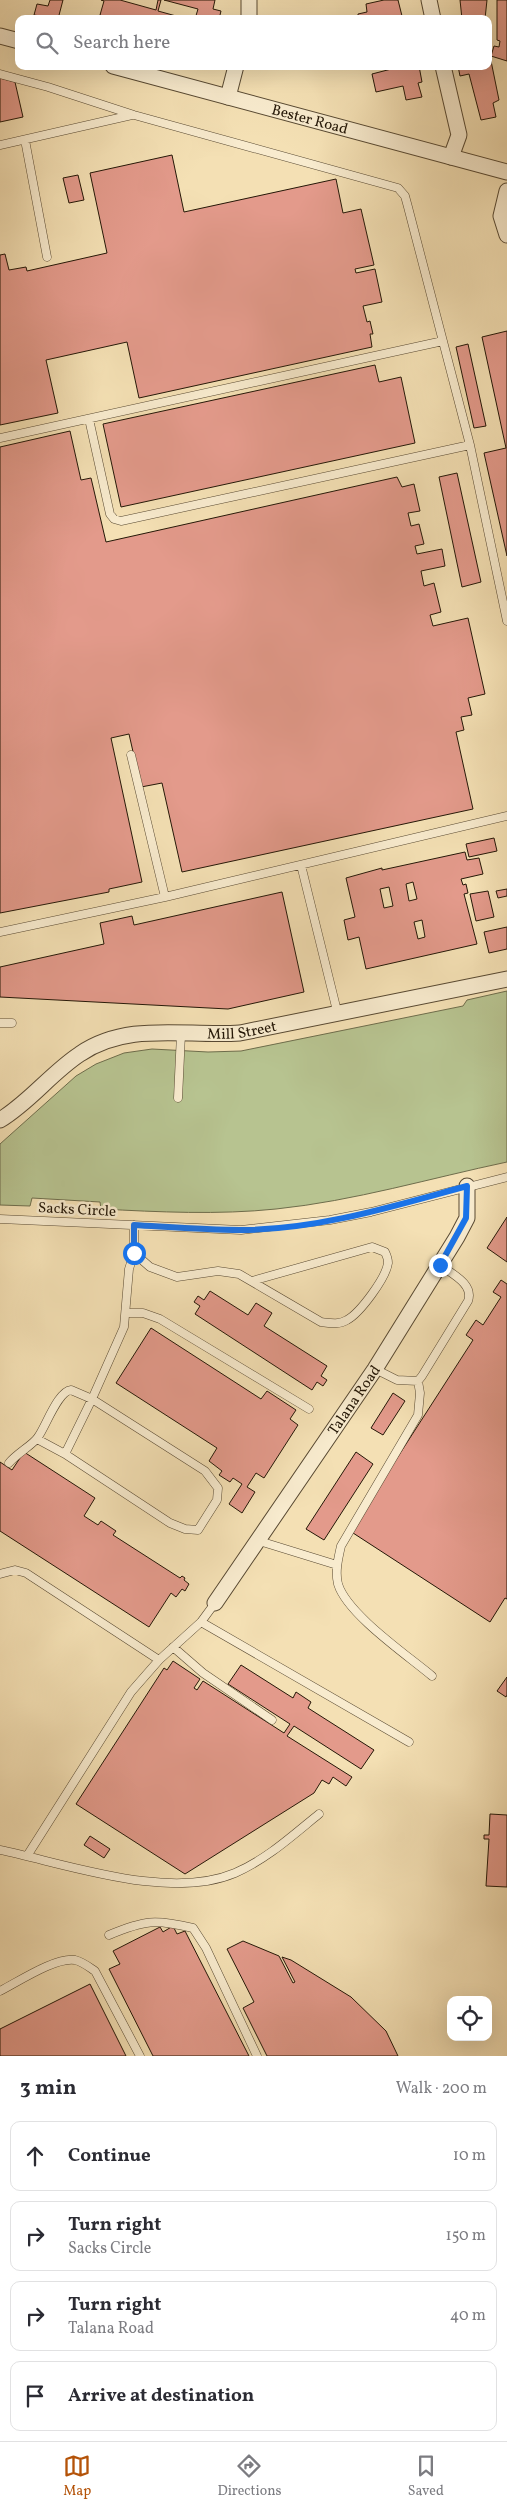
<!DOCTYPE html>
<html lang="en">
<head>
<meta charset="utf-8">
<style>
	:root { --surface:#fff; --page:#f7f7f7; --text:#2b2b33; --muted:#7c7c81; --line:#e1e1e2; --accent:#b45309 }
	body { margin:0; font-family:Vollkorn,serif; background:var(--page); color:var(--text) }
	.controls { position:absolute; right:15px; bottom:15px; display:grid; overflow:hidden; border-radius:10px; box-shadow:0 5px 20px #0002 }
	.controls button { width:45px; height:45px; display:grid; place-items:center; padding:0; border:0; border-bottom:1px solid var(--line); background:var(--surface); color:var(--text); font:25px sans-serif }
	.stop { position:absolute; width:15px; height:15px; margin:-11px; border:4px solid #1a73e8; border-radius:50%; background:#fff }
	.stop.end { background:#1a73e8; border-color:#fff; box-shadow:0 1px 5px #0008 }
	.list { margin:0; padding:0; list-style:none }
	h2 { display:flex; justify-content:space-between; align-items:center; height:65px; margin:0; padding:0 20px; font-size:21px }
	h2 small { font-size:16px; font-weight:400; color:var(--muted) }
	.list li { display:grid; grid-template-columns:32px 1fr auto; gap:15px; align-items:center; box-sizing:border-box; height:70px; margin:0 10px 10px; padding:0 10px; border:1px solid var(--line); border-radius:10px }
	.list b { display:block; font-size:19px; white-space:nowrap }
	.list p { margin:0; font-size:16px; white-space:nowrap; color:var(--muted) }
	.list em { font-size:16px; font-style:normal; color:var(--muted) }
	.icon { flex:none; width:28px; height:28px; fill:none; stroke:currentColor; stroke-width:2; stroke-linecap:round; stroke-linejoin:round }
	.map { position:relative; flex:none; width:507px; height:2056px; overflow:hidden }
	.search { position:absolute; background:var(--surface); box-shadow:0 5px 20px #0002; left:15px; right:15px; top:15px; height:55px; display:flex; align-items:center; gap:12px; box-sizing:border-box; padding:0 18px; border-radius:10px; color:var(--muted); font-size:19px }
	.sheet { height:385px; background:var(--surface) }
	nav { display:flex; justify-content:space-around; align-items:center; box-sizing:border-box; height:70px; border-top:1px solid var(--line); background:var(--surface); font-size:14px; color:var(--muted) }
	nav a { display:grid; justify-items:center; gap:2px }
	nav .on { color:var(--accent) }
	.map>svg:first-child { display:block }
</style>
</head>
<body>
<div class="map">
<svg width="507" height="2056" viewBox="0 0 507 2056">
	<rect width="100%" height="100%" fill="#f4e0b4"/>
	<filter id="stains"><feTurbulence type="fractalNoise" baseFrequency=".004" numOctaves="4"/><feColorMatrix values="0 0 0 0 .2 0 0 0 0 .09 0 0 0 0 .02 0 0 0 .5 -.17"/></filter>
	<radialGradient id="worn" r=".72"><stop offset=".6" stop-color="#630" stop-opacity="0"/><stop offset="1" stop-color="#630" stop-opacity=".3"/></radialGradient>
	<path fill="#b7c390" stroke="#6e6d4c" d="M 507,991 L 507,1162 C 431,1178 354,1201 276,1209 C 218,1215 159,1212 101,1209 L 100,1202 L 32,1198 L 30,1206 L 0,1205 L 0,1144 L 76,1076 L 96,1064 L 124,1053 L 152,1049 L 208,1052 L 241,1051 L 463,1006 L 467,1000 Z"/>
	<path fill="#e39a8b" stroke="#241707" fill-rule="evenodd" d="M 50,0 L 63,0 L 58,19 L 34,15 L 37,4 L 48,6 Z
		M 101,0 L 120,0 L 156,10 L 158,0 L 161,0 L 158,11 L 187,19 L 111,19 L 100,15 L 104,1 Z
		M 164,0 L 215,0 L 213,9 L 221,11 L 219,19 L 195,19 L 198,9 Z
		M 384,0 L 398,0 L 402,16 L 388,19 L 358,19 L 358,14 L 367,12 L 366,4 Z
		M 460,0 L 487,0 L 485,19 L 462,19 Z
		M 497,0 L 507,0 L 507,61 L 491,56 L 494,46 L 499,47 L 500,41 L 497,40 Z
		M 488,56 L 490,56 L 499,100 L 493,103 L 496,117 L 481,120 L 469,74 L 460,76 L 458,66 L 488,66 Z
		M 419,66 L 422,82 L 418,83 L 422,97 L 406,100 L 403,86 L 376,92 L 372,74 L 403,66 Z
		M 0,78 L 15,82 L 23,117 L 0,122 Z
		M 172,155 L 184,212 L 336,179 L 343,213 L 361,209 L 374,265 L 355,269 L 356,273 L 375,269 L 382,302 L 363,306 L 367,322 L 370,321 L 373,334 L 370,334 L 372,347 L 139,398 L 127,342 L 46,360 L 58,413 L 0,425 L 0,255 L 5,254 L 9,270 L 26,267 L 27,271 L 107,253 L 90,173 Z
		M 78,175 L 84,200 L 69,203 L 63,178 Z
		M 507,331 L 507,556 L 484,453 L 506,448 L 482,337 Z
		M 468,344 L 486,426 L 474,428 L 456,347 Z
		M 375,365 L 379,382 L 401,377 L 415,443 L 121,507 L 103,424 Z
		M 70,431 L 81,480 L 91,478 L 106,542 L 397,477 L 402,487 L 414,484 L 420,511 L 408,513 L 411,526 L 419,524 L 424,544 L 415,546 L 417,554 L 442,549 L 445,566 L 421,571 L 424,586 L 434,583 L 441,612 L 430,615 L 433,626 L 468,618 L 485,694 L 468,698 L 472,715 L 461,717 L 464,730 L 456,732 L 473,809 L 182,872 L 162,783 L 141,787 L 129,734 L 111,738 L 142,882 L 109,889 L 109,892 L 0,913 L 0,447 Z
		M 457,473 L 481,582 L 462,587 L 439,477 Z
		M 494,838 L 497,851 L 469,857 L 466,844 Z
		M 465,852 L 467,860 L 479,858 L 483,874 L 461,879 L 463,885 L 466,884 L 468,893 L 464,894 L 477,944 L 366,969 L 359,937 L 348,940 L 344,920 L 355,917 L 346,878 L 382,868 L 382,870 ZM 413,882 L 417,899 L 409,901 L 406,884 ZM 389,887 L 393,906 L 384,908 L 380,889 ZM 422,920 L 425,937 L 418,939 L 414,922 Z
		M 507,889 L 507,896 L 498,898 L 496,891 Z
		M 488,891 L 494,917 L 476,921 L 470,894 Z
		M 282,892 L 304,992 L 228,1009 L 0,997 L 0,967 L 104,944 L 100,923 L 132,916 L 134,925 Z
		M 507,927 L 507,949 L 489,953 L 484,932 Z
		M 507,1217 L 507,1262 L 487,1248 Z
		M 501,1280 L 507,1284 L 507,1599 L 505,1598 L 490,1622 L 350,1531 L 473,1340 L 466,1335 L 476,1320 L 483,1325 L 501,1297 L 493,1292 Z
		M 210,1291 L 248,1315 L 256,1303 L 272,1313 L 264,1326 L 327,1366 L 321,1376 L 327,1380 L 323,1386 L 317,1382 L 312,1390 L 195,1314 L 200,1306 L 194,1302 L 198,1296 L 204,1300 Z
		M 151,1328 L 261,1399 L 267,1391 L 296,1410 L 290,1419 L 298,1425 L 264,1478 L 256,1473 L 247,1487 L 255,1492 L 242,1513 L 229,1504 L 242,1484 L 233,1478 L 230,1482 L 219,1475 L 222,1471 L 209,1461 L 217,1448 L 116,1383 Z
		M 393,1393 L 405,1401 L 383,1435 L 371,1428 Z
		M 24,1452 L 95,1498 L 84,1516 L 98,1525 L 101,1521 L 116,1531 L 113,1535 L 180,1578 L 182,1576 L 185,1578 L 184,1580 L 189,1584 L 185,1591 L 182,1589 L 176,1597 L 171,1593 L 149,1627 L 0,1531 L 0,1462 L 12,1470 Z
		M 356,1452 L 373,1464 L 324,1540 L 306,1529 Z
		M 173,1661 L 200,1679 L 194,1688 L 197,1690 L 203,1681 L 284,1733 L 290,1724 L 228,1684 L 241,1665 L 293,1698 L 296,1692 L 311,1702 L 308,1708 L 374,1750 L 361,1769 L 294,1726 L 287,1736 L 352,1777 L 346,1786 L 333,1777 L 329,1784 L 322,1780 L 314,1793 L 185,1874 L 76,1804 L 164,1668 L 167,1670 Z
		M 507,1677 L 507,1695 L 506,1697 L 497,1691 Z
		M 490,1814 L 507,1815 L 507,1887 L 486,1886 L 489,1839 L 484,1839 L 484,1835 L 489,1835 Z
		M 90,1836 L 110,1849 L 104,1858 L 84,1845 Z
		M 173,1926 L 177,1934 L 185,1931 L 249,2056 L 153,2056 L 109,1969 L 120,1964 L 113,1951 L 160,1927 L 163,1932 Z
		M 243,1941 L 279,1956 L 293,1983 L 295,1982 L 282,1957 L 291,1960 L 351,1997 L 386,2031 L 398,2056 L 267,2056 L 243,2008 L 254,2002 L 227,1949 Z
		M 90,1984 L 126,2056 L 0,2056 L 0,2029 Z"/>
	<g fill="none" stroke-linecap="round" stroke-linejoin="round">
		<g stroke="#584932" stroke-width="9">
			<path id="service" d="M 0,74 L 48,87 L 134,115 L 398,188 L 405,196 L 408,207 L 470,445 L 507,621
				M 25,140 L 47,257
				M 0,145 L 132,115
				M 89,419 L 110,514 L 114,519 L 121,521 L 470,445
				M 0,438 L 443,341
				M 131,755 L 165,897
				M 301,865 L 338,1015
				M 0,932 L 165,897 L 507,816
				M 0,1023 L 12,1023
				M 178,1098 L 181,1034
				M 0,1219 L 241,1230 L 330,1220 L 371,1212 L 507,1177
				M 134,1253 L 150,1267 L 177,1277 L 218,1271 L 239,1274 L 321,1322 C 330,1323 339,1325 347,1320 C 360,1313 386,1278 388,1263 C 388,1259 387,1256 385,1252 L 372,1247 L 252,1281
				M 127,1313 L 143,1313 L 160,1319 L 309,1409
				M 375,1369 L 397,1380 L 418,1381 L 422,1376 L 468,1301 C 474,1284 452,1274 440,1265
				M 418,1381 L 420,1393 L 418,1415 L 341,1546 C 338,1559 335,1572 338,1584 C 347,1614 407,1655 432,1676
				M 37,1439 L 65,1454 L 170,1523 L 185,1529 L 198,1530 L 217,1500 L 218,1488 L 205,1471 L 92,1399 L 124,1327 L 129,1269 L 134,1253 L 134,1225
				M 9,1463 C 17,1453 33,1445 38,1437 C 46,1426 58,1391 71,1390 L 92,1399 L 65,1454
				M 256,1540 L 337,1565
				M 0,1574 L 15,1570 L 26,1573 L 159,1660
				M 201,1622 L 409,1742
				M 173,1647 L 203,1673 L 272,1720
				M 0,1850 C 67,1864 169,1901 235,1873 C 267,1859 292,1836 319,1814
				M 27,1856 L 131,1692 L 159,1660 L 201,1622 L 215,1603
				M 109,1935 C 145,1920 155,1919 193,1928 L 206,1948 L 257,2056
				M 0,1991 C 18,1982 55,1957 75,1960 C 83,1962 89,1967 95,1971 L 140,2056"/>
		</g>
		<g stroke="#584932" stroke-width="17">
			<g id="minor">
				<path d="M 429,0 L 433,19"/>
				<path d="M 249,19 L 249,0"/>
				<path d="M 0,36 L 19,41"/>
				<path id="s1" d="M 113,66 L 507,172"/>
				<path d="M 443,66 L 459,135 L 451,157"/>
				<path d="M 228,97 L 236,66"/>
				<path d="M 507,191 L 501,216 L 507,235"/>
				<path id="s2" d="M 0,1120 C 30,1102 51,1073 80,1054 C 128,1021 186,1037 240,1033 L 507,979"/>
				<path id="s3" d="M 215,1603 L 375,1369 L 457,1237 L 467,1218 L 467,1186"/>
			</g>
		</g>
		<use href="#service" stroke="#f8ebce" stroke-width="8"/>
		<use href="#minor" stroke="#f8ebce" stroke-width="15"/>
	</g>
	<g fill="none" stroke-linecap="round" stroke-linejoin="round">
		<path stroke="#1a73e8" stroke-width="6" d="M 134,1253 L 134,1225 C 169,1227 205,1230 240,1230 C 317,1230 394,1206 467,1186 L 466,1218 L 440,1265"/>
	</g>
	<g text-anchor="middle" stroke-width="5" stroke-linejoin="round" paint-order="stroke">
		<g font-size="15" fill="#241707" stroke="#f8ebce">
			<text dy="5" stroke="none"><textPath href="#s1" startOffset="204">Bester Road</textPath></text>
			<text dy="5" stroke="none"><textPath href="#s2" startOffset="270">Mill Street</textPath></text>
			<text transform="translate(77 1209) rotate(3)" y="5">Sacks Circle</text>
			<text dy="5" stroke="none"><textPath href="#s3" startOffset="246">Talana Road</textPath></text>
		</g>
	</g>
	<rect width="100%" height="100%" filter="url(#stains)"/>
	<rect width="100%" height="100%" fill="url(#worn)"/>
</svg>
<div class="controls">
<button><svg class="icon" aria-label="locate" viewBox="0 0 24 24"><circle cx="12" cy="12" r="6"/><path d="M12 2v4M12 18v4M2 12h4M18 12h4"/></svg></button>
</div>
<div class="stop" style="left:134px;top:1253px"></div>
<div class="stop end" style="left:440px;top:1265px"></div>
<div class="search"><svg class="icon" aria-label="search" viewBox="0 0 24 24"><circle cx="10" cy="10" r="6"/><path d="M15 15l6 6"/></svg>Search here</div>
</div>
<section class="sheet">
<h2>3 min<small>Walk · 200 m</small></h2>
<ul class="list">
<li><svg class="icon" aria-label="ahead" viewBox="0 0 24 24"><path d="M12 20V5M6 11l6-6 6 6"/></svg><div><b>Continue</b></div><em>10 m</em></li>
<li><svg class="icon" aria-label="right" viewBox="0 0 24 24"><path d="M7 20v-9h11M14 6l5 5-5 5"/></svg><div><b>Turn right</b><p>Sacks Circle</p></div><em>150 m</em></li>
<li><svg class="icon" aria-label="right" viewBox="0 0 24 24"><path d="M7 20v-9h11M14 6l5 5-5 5"/></svg><div><b>Turn right</b><p>Talana Road</p></div><em>40 m</em></li>
<li><svg class="icon" aria-label="arrive" viewBox="0 0 24 24"><path d="M6 21V4h12l-3 4 3 4H6"/></svg><div><b>Arrive at destination</b></div></li>
</ul>
</section>
<nav>
<a class="on"><svg class="icon" aria-label="map" viewBox="0 0 24 24"><path d="M3 6l6-2 6 2 6-2v14l-6 2-6-2-6 2zM9 4v14M15 6v14"/></svg>Map</a>
<a><svg class="icon" aria-label="directions" viewBox="0 0 24 24"><path d="M12 3l9 9-9 9-9-9zM9 14v-3h6M13 9l2 2-2 2"/></svg>Directions</a>
<a><svg class="icon" aria-label="saved" viewBox="0 0 24 24"><path d="M7 4h10v16l-5-4-5 4z"/></svg>Saved</a>
</nav>
</body>
</html>
